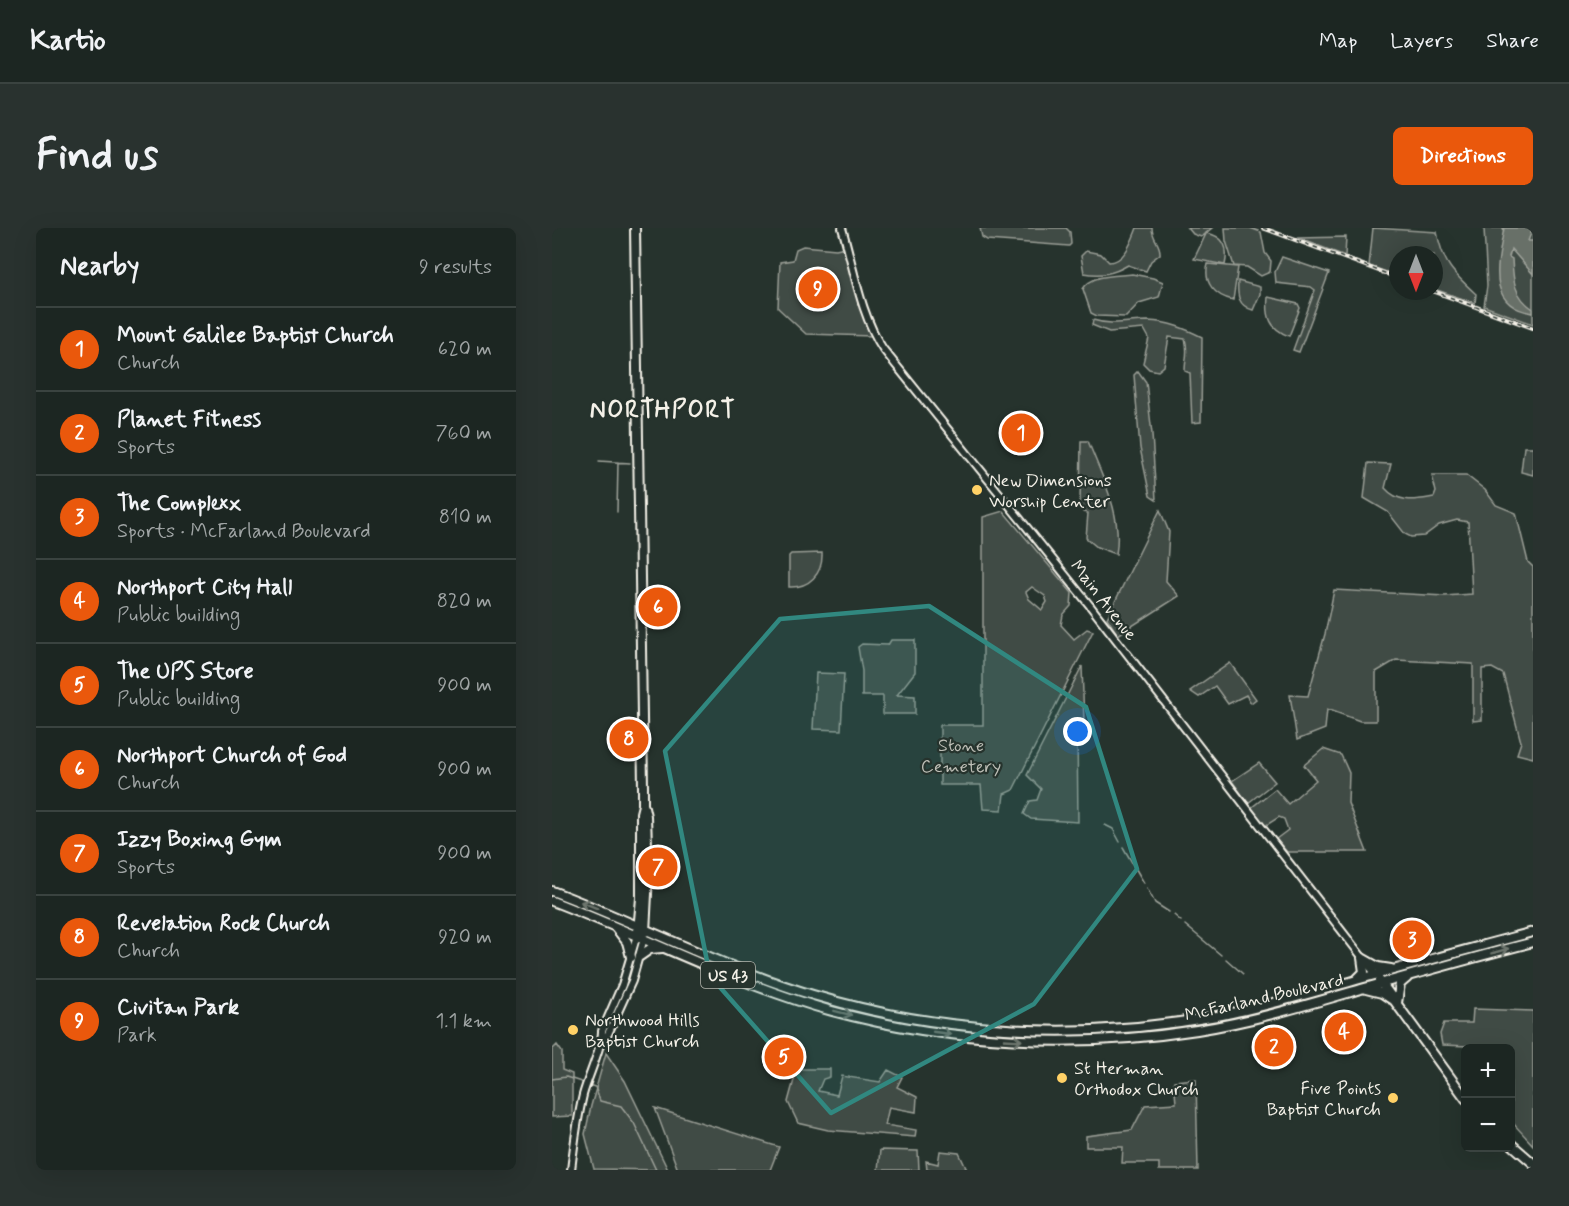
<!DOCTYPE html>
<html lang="en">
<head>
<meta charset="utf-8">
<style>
	:root { --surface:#1c2622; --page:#29322f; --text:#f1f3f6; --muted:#a0a5a5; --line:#3a4340; --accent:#ea580c }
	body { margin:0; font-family:Mynerve,sans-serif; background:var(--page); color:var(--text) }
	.controls { position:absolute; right:18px; bottom:18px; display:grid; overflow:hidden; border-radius:9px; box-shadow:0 6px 24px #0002 }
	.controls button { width:54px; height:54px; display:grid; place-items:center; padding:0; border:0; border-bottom:2px solid var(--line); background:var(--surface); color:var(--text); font:30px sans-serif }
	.compass { position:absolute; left:837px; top:18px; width:54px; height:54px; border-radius:50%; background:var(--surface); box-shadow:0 6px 24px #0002; rotate:180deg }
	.you { position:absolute; left:526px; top:504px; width:21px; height:21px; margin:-15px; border:4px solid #fff; border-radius:50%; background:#1a73e8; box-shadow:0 0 0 9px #1a73e833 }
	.badge { display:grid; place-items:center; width:39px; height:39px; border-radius:50%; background:var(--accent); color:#fff; font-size:20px; font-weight:700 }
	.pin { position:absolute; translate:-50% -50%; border:3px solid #fff; box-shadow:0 2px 6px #0006 }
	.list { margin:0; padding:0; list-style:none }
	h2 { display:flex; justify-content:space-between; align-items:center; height:78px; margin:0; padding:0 24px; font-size:26px }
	h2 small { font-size:20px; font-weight:400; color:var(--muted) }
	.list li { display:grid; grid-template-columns:39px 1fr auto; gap:18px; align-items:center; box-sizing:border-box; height:84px; padding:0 24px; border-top:2px solid var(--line) }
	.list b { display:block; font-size:22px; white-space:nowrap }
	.list p { margin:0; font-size:20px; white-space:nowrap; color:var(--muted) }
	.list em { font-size:20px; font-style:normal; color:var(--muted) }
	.map { position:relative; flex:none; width:981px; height:942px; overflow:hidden; border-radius:9px }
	header { display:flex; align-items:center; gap:36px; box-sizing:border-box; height:84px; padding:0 30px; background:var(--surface); border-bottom:2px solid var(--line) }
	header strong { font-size:28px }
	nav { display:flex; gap:33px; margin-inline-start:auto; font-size:21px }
	.intro { display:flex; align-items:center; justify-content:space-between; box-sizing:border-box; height:144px; padding:0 36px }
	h1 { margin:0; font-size:42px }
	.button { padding:15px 27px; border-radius:9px; background:var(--accent); color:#fff; font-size:21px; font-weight:700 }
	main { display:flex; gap:36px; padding:0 36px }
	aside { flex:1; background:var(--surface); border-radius:9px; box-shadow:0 6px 24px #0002 }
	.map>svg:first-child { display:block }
</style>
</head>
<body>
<header>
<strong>Kartio</strong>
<nav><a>Map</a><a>Layers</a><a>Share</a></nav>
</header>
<div class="intro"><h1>Find us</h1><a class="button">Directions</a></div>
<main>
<aside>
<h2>Nearby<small>9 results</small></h2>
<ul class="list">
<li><span class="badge">1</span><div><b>Mount Galilee Baptist Church</b><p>Church</p></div><em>620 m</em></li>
<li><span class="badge">2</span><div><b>Planet Fitness</b><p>Sports</p></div><em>760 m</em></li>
<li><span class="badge">3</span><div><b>The Complexx</b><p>Sports · McFarland Boulevard</p></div><em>810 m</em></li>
<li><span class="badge">4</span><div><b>Northport City Hall</b><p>Public building</p></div><em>820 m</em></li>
<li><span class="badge">5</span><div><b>The UPS Store</b><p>Public building</p></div><em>900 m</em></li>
<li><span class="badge">6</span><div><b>Northport Church of God</b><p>Church</p></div><em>900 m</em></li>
<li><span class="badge">7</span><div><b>Izzy Boxing Gym</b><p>Sports</p></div><em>900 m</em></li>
<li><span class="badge">8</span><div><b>Revelation Rock Church</b><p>Church</p></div><em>920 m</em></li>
<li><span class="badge">9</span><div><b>Civitan Park</b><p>Park</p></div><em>1.1 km</em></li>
</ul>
</aside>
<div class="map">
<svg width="981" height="942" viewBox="0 0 981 942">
	<rect width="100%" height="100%" fill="#26332d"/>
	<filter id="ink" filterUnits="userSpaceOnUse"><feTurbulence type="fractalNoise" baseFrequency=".0167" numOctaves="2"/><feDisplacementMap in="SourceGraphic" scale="12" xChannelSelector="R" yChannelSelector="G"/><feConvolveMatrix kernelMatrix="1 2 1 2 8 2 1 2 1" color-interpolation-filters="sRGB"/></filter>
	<g filter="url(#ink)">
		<path fill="#414b45" stroke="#9a9e96" stroke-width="1.5" fill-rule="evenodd" d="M 428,0 L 514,0 L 518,4 L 519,16 L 517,18 L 435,12 L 430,9 Z
			M 585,0 L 600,0 C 600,11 609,16 608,26 L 599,33 L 594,43 L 576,37 C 561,46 549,48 532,45 L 529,28 L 534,23 L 549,26 L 557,34 C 573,34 580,12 585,0 Z
			M 636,0 L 660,0 L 654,5 C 672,8 677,19 673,37 L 642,31 L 654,6 L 649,9 L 641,6 Z
			M 673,0 L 698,0 L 709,4 L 713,25 L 719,33 L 718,44 L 709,48 L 695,39 L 682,38 L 674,13 Z
			M 821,0 L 885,4 C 891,36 901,45 924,66 L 923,75 L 882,61 L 882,27 L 846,27 L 846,48 L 817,38 Z
			M 932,0 L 981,0 L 981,96 L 932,78 L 935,58 Z
			M 794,9 L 793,28 L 746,10 Z
			M 251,18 L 284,21 L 293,19 L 314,94 L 320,108 L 254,106 L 226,80 L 228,34 L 241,32 L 244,21 Z
			M 730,29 L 777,45 L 747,124 L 741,122 L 763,62 L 759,59 L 724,55 L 723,44 Z
			M 656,36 L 686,39 L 681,72 C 663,68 651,55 656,36 Z
			M 580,46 L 601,50 L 611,54 L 607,69 L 587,75 L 574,89 L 545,88 L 539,85 L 531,61 C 540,46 564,48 580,46 Z
			M 686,53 L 708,59 L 708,66 L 701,82 C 686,78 685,67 686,53 Z
			M 716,69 L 746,76 L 748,80 L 737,108 C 718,101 714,89 716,69 Z
			M 541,92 C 559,98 577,93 596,93 C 617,94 632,100 650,109 L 649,194 L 640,195 L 638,145 L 633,143 C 633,131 637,123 633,111 L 617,109 L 612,138 L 606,143 L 597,141 L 591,135 L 597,110 L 592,101 L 557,104 L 540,97 Z
			M 586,143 L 594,154 L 600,206 L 604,272 L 598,268 L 588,220 L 582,147 Z
			M 529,213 L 536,213 C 550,249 571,287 564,326 L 545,319 L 534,310 L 536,285 L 531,284 L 528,277 Z
			M 972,219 L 981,219 L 981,247 L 969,244 Z
			M 816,235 L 839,236 L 833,260 C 847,276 863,272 882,269 L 884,264 L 880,247 L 914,247 L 933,262 L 944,277 L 964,285 L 976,334 L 981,339 L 981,530 L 965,526 L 969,514 L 951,446 L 940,440 L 930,441 L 930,492 L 921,493 L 921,436 L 844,432 L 824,444 L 824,493 L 808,493 L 775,481 L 773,501 L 745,512 L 738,467 L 756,468 L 773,406 L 782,362 L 893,368 L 920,366 L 916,294 L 905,292 L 887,297 L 872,308 L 859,309 L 853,306 L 836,284 L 812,270 Z
			M 608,282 L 617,304 L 614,353 L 627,368 L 566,407 L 555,390 Z
			M 451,283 L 520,365 L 519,378 L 511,387 L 509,397 L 522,411 L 535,401 L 541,403 L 461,562 L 452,566 L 450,582 L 431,581 L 429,557 L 388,557 L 388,497 L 431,497 L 431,289 ZM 480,359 L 493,368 L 495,374 L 490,382 L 477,371 L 474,364 Z
			M 270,325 C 271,346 257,360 237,359 L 237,328 L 239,326 Z
			M 339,412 L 363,412 L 363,444 L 345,467 L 363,468 L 363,486 L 331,486 L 331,468 L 310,468 L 310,443 L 306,419 L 310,416 L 336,417 Z
			M 678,435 L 704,471 L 699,475 L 694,467 L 676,476 L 663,458 L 647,469 L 638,463 Z
			M 530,438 L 532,495 L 525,501 L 526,594 L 479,591 L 472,586 L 478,573 L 485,572 L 489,561 L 475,547 Z
			M 264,445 L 292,446 L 289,502 L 261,501 Z
			M 771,521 L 789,527 L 797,545 L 796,575 L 815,624 L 735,624 L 724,611 L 736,602 L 732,591 L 727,589 L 713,598 L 699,580 L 723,561 L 736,576 L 764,552 L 752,537 Z
			M 707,535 L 723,554 L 696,575 L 680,553 Z
			M 921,781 L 981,783 L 981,917 L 959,893 L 958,820 L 918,820 L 917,818 L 890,817 L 888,806 L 892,795 L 920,795 Z
			M 5,817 L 10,824 L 10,842 L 20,846 L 20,888 L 0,889 L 0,822 Z
			M 54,825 L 73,853 L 116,942 L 42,941 L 33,906 L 39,878 Z
			M 245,841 L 278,841 L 278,849 L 271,851 L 266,863 L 285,867 L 290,848 L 328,854 L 336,842 L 350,849 L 345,859 L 365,869 L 364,884 L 337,879 L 333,897 L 364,902 L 363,909 L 276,902 L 246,895 L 236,874 Z
			M 644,851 L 646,942 L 607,942 L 607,935 L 570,935 L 571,919 L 534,919 L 534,908 L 580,902 L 593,877 L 624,875 L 622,853 Z
			M 103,880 L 227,919 L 218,942 L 126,942 Z
			M 328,922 L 366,923 L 367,942 L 326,942 Z
			M 388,923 L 407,925 L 415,942 L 375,942 L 374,933 L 386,936 Z"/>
		<path fill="#676f68" stroke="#9fa39b" stroke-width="1.5" d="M 952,0 L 981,0 L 976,13 L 981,13 L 981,46 L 959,21 L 957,29 L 960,31 C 961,53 962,68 981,81 L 981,85 C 933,78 946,35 952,0 Z"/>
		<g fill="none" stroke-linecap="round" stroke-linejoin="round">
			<path stroke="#9fa39b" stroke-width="1.5" d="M 47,233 L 78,235
				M 65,284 L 66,234
				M 553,597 L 561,601 L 568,614
				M 571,619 L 592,655
				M 595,660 L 603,675 L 617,684
				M 622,687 L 629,693
				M 633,697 L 669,727
				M 674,731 L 691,746
				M 0,851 L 14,849 L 32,855
				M 36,857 L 43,859 L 48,873 L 69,878 L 82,895 L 104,942"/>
			<g stroke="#f4f1e8" stroke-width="10">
				<path id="major" d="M 290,0 C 302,40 308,86 331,121 L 539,379 L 824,747
					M 50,812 L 56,806 L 80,753 L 92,710
					M 19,942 C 22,917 25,892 31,867 C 36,848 50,820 50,803 L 70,757 L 85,707"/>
			</g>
			<g stroke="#f4f1e8" stroke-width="12">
				<path id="highway" d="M 83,0 L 91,559 L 91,577 L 89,585 L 89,670 L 86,703
					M 92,579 L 94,588 L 96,647 L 93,704
					M 0,663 C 88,696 171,740 261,767 C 391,806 531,813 665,788 C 719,778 771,761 823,747 C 876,732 928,718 981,704
					M 0,673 C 94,709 183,756 280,783 C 398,815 524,821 645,802 C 701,793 754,777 809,761 C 866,745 923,729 981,714
					M 64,700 L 75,714 L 79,729
					M 88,728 L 98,721 L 110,720
					M 810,730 L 826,739 L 839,741
					M 804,752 L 812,744 L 810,730
					M 828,753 L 914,871
					M 814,761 L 830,765 L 839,771
					M 845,775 L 848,756 L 855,750
					M 958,915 L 981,935"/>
			</g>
			<use href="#major" stroke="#26332d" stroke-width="6"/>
			<use href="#highway" stroke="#26332d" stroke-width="8"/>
			<g stroke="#f4f1e8" stroke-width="4">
				<path id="rail" d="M 711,0 L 846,50
					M 881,63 L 981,100"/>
			</g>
			<use href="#rail" stroke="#26332d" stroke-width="1.5" stroke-dasharray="4.5" stroke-linecap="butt"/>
		</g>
		<defs><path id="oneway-shaft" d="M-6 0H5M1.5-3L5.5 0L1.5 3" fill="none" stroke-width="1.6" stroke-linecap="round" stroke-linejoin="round" transform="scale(1.5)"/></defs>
		<g stroke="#6e766e">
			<use href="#oneway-shaft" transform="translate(37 677) rotate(-158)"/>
			<use href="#oneway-shaft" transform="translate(948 723) rotate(-16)"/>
			<use href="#oneway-shaft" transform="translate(291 785) rotate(14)"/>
			<use href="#oneway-shaft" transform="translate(390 805) rotate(8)"/>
			<use href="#oneway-shaft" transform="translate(461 812) rotate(3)"/>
		</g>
	</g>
	<path fill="#318880" fill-opacity="0.2" stroke="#318880" stroke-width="4.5" stroke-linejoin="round" d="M 377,378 L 534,479 L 585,641 L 482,776 L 279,885 L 158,748 L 113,523 L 228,391 Z"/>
	<g fill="#ffd166" stroke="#26332d" stroke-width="2">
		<circle cx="425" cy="262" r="6"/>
		<circle cx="21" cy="802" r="6"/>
		<circle cx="510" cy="850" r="6"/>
		<circle cx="841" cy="870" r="6"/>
	</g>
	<g text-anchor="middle" stroke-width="4.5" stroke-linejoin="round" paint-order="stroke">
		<rect fill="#26332d" stroke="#b6b8b0" stroke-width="1.5" x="149" y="734" width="54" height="26" rx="4.5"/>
		<g font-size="16" font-weight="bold" fill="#f4f1e8">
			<text x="176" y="753">US 43</text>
		</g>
		<g font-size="18" fill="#f4f1e8" stroke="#26332d" text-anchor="start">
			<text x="437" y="258">New Dimensions<tspan x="437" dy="21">Worship Center</tspan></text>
			<text x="33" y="798">Northwood Hills<tspan x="33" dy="21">Baptist Church</tspan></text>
			<text x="522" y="846">St Herman<tspan x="522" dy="21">Orthodox Church</tspan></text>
			<text x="829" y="866" text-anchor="end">Five Points<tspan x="829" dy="21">Baptist Church</tspan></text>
		</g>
		<g font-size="18" fill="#f4f1e8" stroke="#26332d">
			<text transform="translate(552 372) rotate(52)" y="6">Main Avenue</text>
			<text transform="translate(712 769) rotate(-13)" y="6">McFarland Boulevard</text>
		</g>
		<g font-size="18" fill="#bebfb7" stroke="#26332d">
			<text x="409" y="523">Stone<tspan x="409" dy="21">Cemetery</tspan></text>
		</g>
		<g font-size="24" font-weight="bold" letter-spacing="1.5" fill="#f4f1e8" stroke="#26332d">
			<text x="111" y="189">NORTHPORT</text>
		</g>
	</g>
</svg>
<div class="controls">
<button>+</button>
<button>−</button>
</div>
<svg class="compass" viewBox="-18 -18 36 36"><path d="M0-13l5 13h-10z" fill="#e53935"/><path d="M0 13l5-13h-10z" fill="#a0a5a5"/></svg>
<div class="you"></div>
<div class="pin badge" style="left:469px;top:205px">1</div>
<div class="pin badge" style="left:722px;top:819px">2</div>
<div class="pin badge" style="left:860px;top:712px">3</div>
<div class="pin badge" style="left:792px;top:804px">4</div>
<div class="pin badge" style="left:232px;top:829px">5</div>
<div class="pin badge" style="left:106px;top:379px">6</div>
<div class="pin badge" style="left:106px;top:639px">7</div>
<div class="pin badge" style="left:77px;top:511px">8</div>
<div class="pin badge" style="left:266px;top:61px">9</div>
</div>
</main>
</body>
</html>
